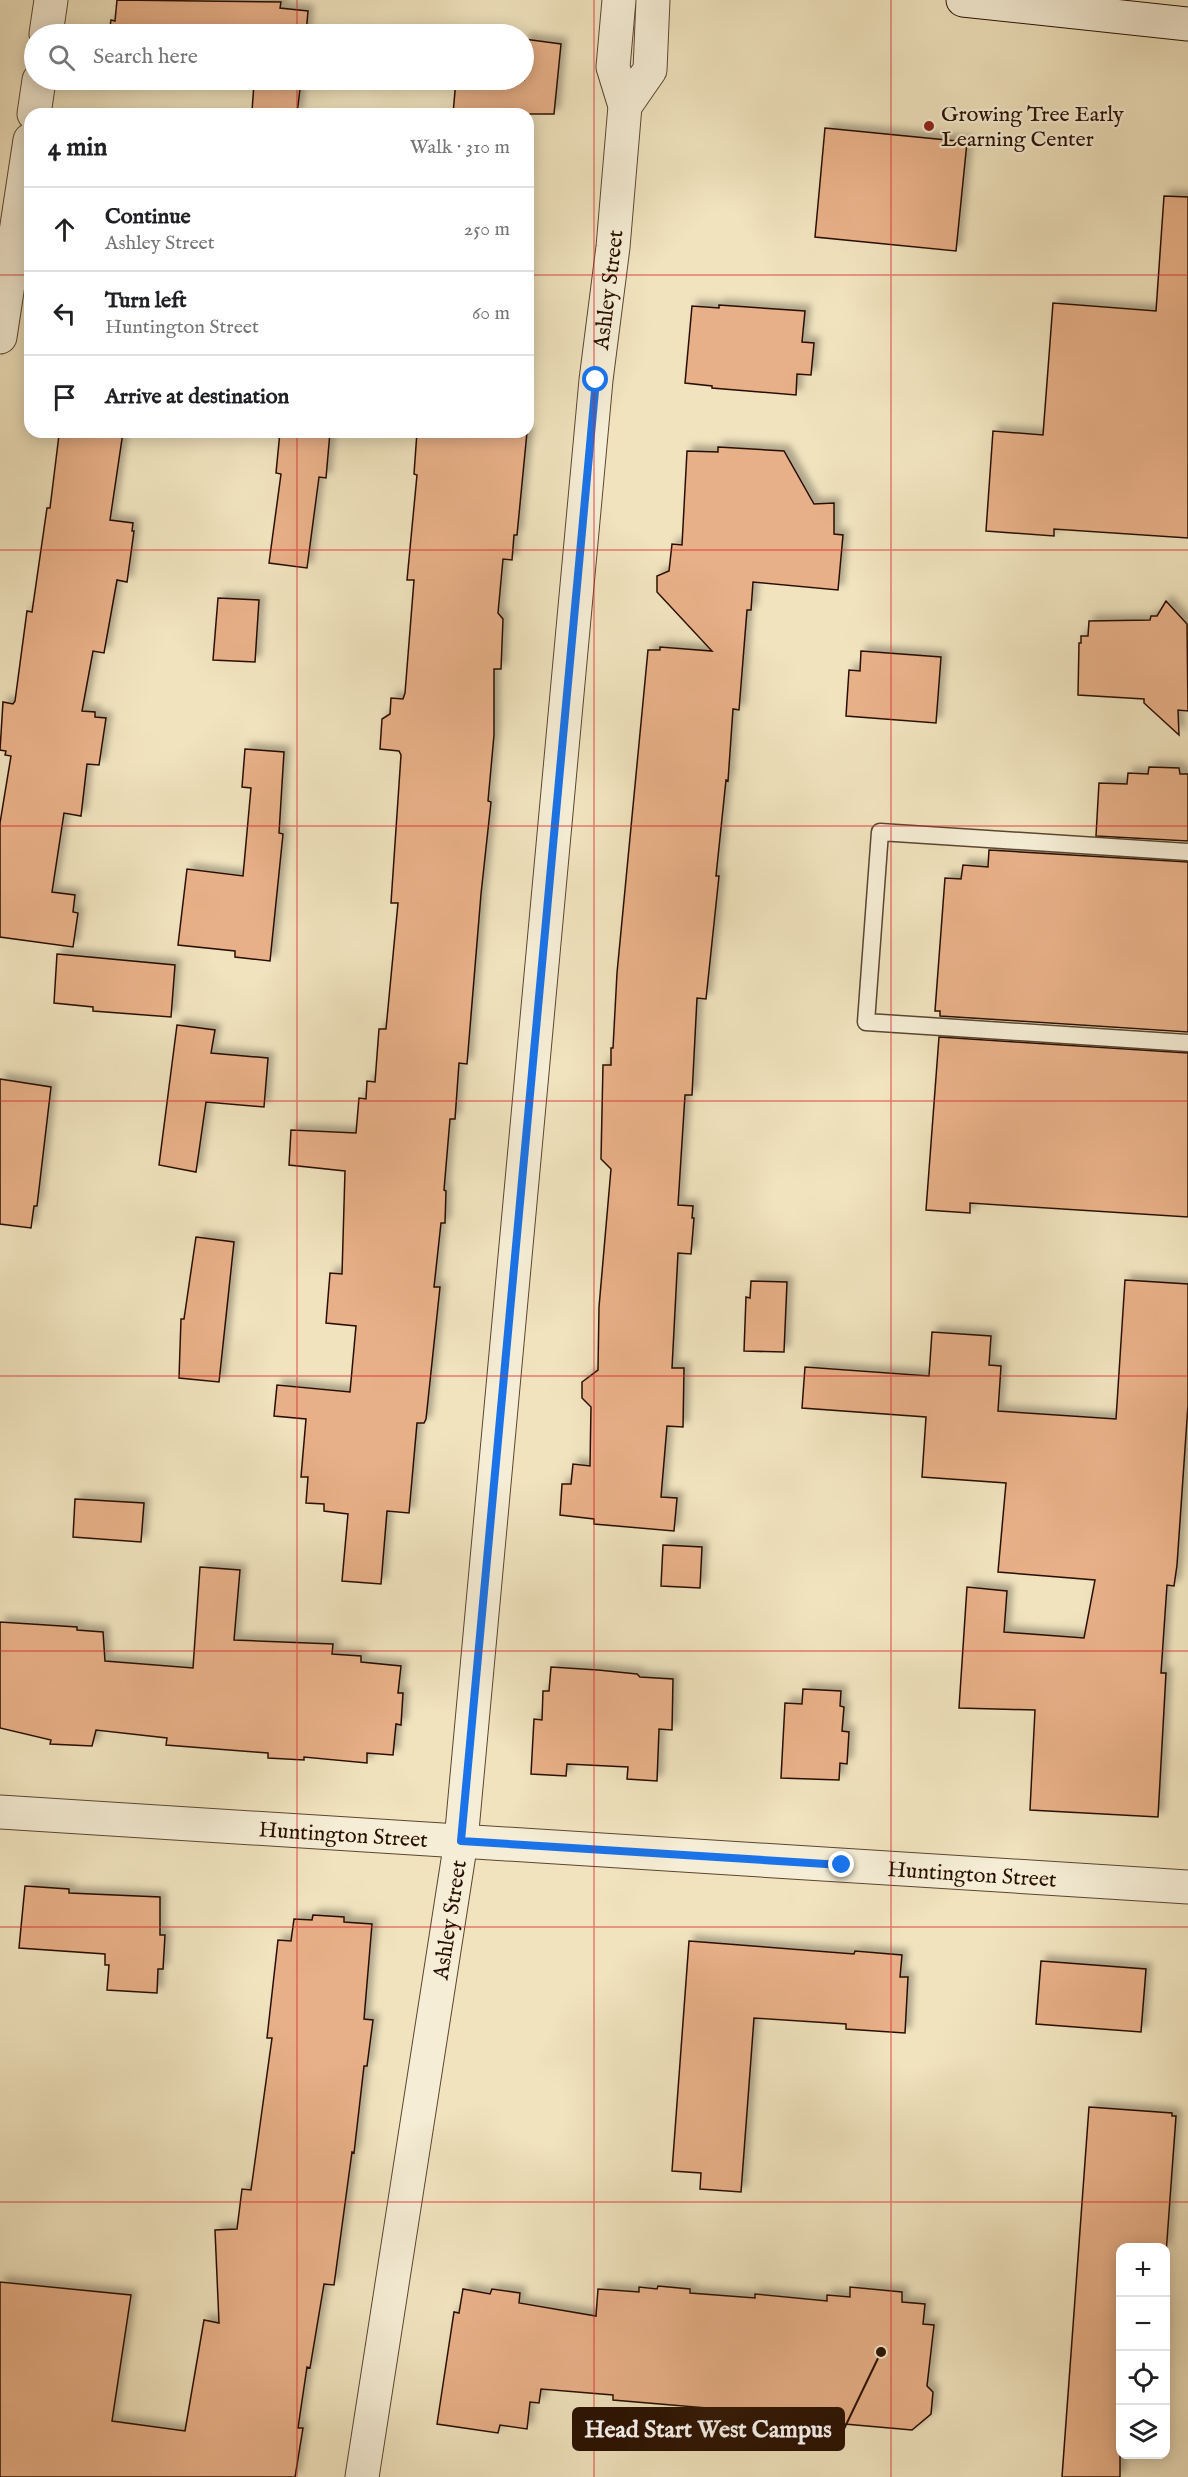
<!DOCTYPE html>
<html lang="en">
<head>
<meta charset="utf-8">
<style>
	:root { --surface:#fff; --page:#f6f6f6; --text:#202124; --muted:#757577; --line:#e0e0e0 }
	body { margin:0; font-family:"IM FELL English",serif; background:var(--page); color:var(--text) }
	.controls { position:absolute; right:18px; bottom:18px; display:grid; overflow:hidden; border-radius:12px; box-shadow:0 3px 15px #0003 }
	.controls button { width:54px; height:54px; display:grid; place-items:center; padding:0; border:0; border-bottom:2px solid var(--line); background:var(--surface); color:var(--text); font:30px sans-serif }
	.stop { position:absolute; width:18px; height:18px; margin:-14px; border:4px solid #1a73e8; border-radius:50%; background:#fff }
	.stop.end { background:#1a73e8; border-color:#fff; box-shadow:0 2px 6px #0008 }
	.list { margin:0; padding:0; list-style:none }
	h2 { display:flex; justify-content:space-between; align-items:center; height:78px; margin:0; padding:0 24px; font-size:26px }
	h2 small { font-size:20px; font-weight:400; color:var(--muted) }
	.list li { display:grid; grid-template-columns:39px 1fr auto; gap:18px; align-items:center; box-sizing:border-box; height:84px; padding:0 24px; border-top:2px solid var(--line) }
	.list b { display:block; font-size:22px; white-space:nowrap }
	.list p { margin:0; font-size:20px; white-space:nowrap; color:var(--muted) }
	.list em { font-size:20px; font-style:normal; color:var(--muted) }
	.icon { flex:none; width:33px; height:33px; fill:none; stroke:currentColor; stroke-width:2; stroke-linecap:round; stroke-linejoin:round }
	.map { position:relative; flex:none; width:1188px; height:2477px; overflow:hidden }
	.search { position:absolute; background:var(--surface); box-shadow:0 3px 15px #0003; left:24px; top:24px; width:510px; height:66px; display:flex; align-items:center; gap:15px; box-sizing:border-box; padding:0 21px; border-radius:33px; color:var(--muted); font-size:22px }
	.panel { position:absolute; background:var(--surface); box-shadow:0 3px 15px #0003; left:24px; top:108px; width:510px; height:330px; border-radius:18px }
	.map>svg:first-child { display:block }
</style>
</head>
<body>
<div class="map">
<svg width="1188" height="2477" viewBox="0 0 1188 2477">
	<defs>
		<filter id="shadow"><feDropShadow dx="5.5" dy="-5.5" stdDeviation="3" flood-color="#0004"/></filter>
	</defs>
	<rect width="100%" height="100%" fill="#f0e3be"/>
	<filter id="stains"><feTurbulence type="fractalNoise" baseFrequency=".00333" numOctaves="4"/><feColorMatrix values="0 0 0 0 .2 0 0 0 0 .09 0 0 0 0 .02 0 0 0 .5 -.17"/></filter>
	<radialGradient id="worn" r=".72"><stop offset=".6" stop-color="#630" stop-opacity="0"/><stop offset="1" stop-color="#630" stop-opacity=".3"/></radialGradient>
	<path fill="#e8b088" stroke="#291101" stroke-width="1.5" filter="url(#shadow)" d="M 117,0 L 281,2 L 280,8 L 308,11 L 306,34 L 109,34 L 111,20 L 115,21 Z
		M 524,39 L 561,44 L 554,114 L 453,114 L 456,80 L 524,80 Z
		M 205,80 L 301,80 L 297,114 L 257,114 L 257,112 L 252,111 L 254,84 Z
		M 825,128 L 967,142 L 956,251 L 815,237 Z
		M 1164,196 L 1188,197 L 1188,538 L 1054,529 L 1054,536 L 986,531 L 993,431 L 1043,435 L 1053,303 L 1156,311 Z
		M 719,305 L 805,311 L 802,342 L 814,343 L 811,375 L 797,374 L 796,395 L 712,388 L 712,386 L 685,383 L 692,306 L 719,308 Z
		M 68,432 L 123,432 L 110,520 L 133,523 L 132,531 L 134,531 L 127,582 L 117,580 L 104,653 L 93,651 L 82,711 L 95,712 L 95,717 L 106,718 L 99,765 L 87,764 L 81,816 L 64,813 L 52,892 L 75,895 L 73,912 L 78,913 L 73,947 L 0,937 L 0,823 L 11,756 L 5,755 L 6,751 L 0,750 L 3,702 L 13,704 L 15,701 L 27,611 L 32,612 L 47,508 L 50,508 L 59,435 L 67,436 Z
		M 280,432 L 330,432 L 326,478 L 319,477 L 307,568 L 269,563 L 281,474 L 276,473 Z
		M 417,432 L 527,432 L 517,535 L 514,535 L 512,560 L 503,559 L 498,613 L 503,619 L 501,669 L 494,669 L 494,735 L 488,801 L 491,802 L 481,894 L 467,1064 L 459,1063 L 455,1119 L 450,1119 L 444,1190 L 446,1191 L 445,1223 L 441,1223 L 434,1287 L 440,1287 L 426,1419 L 424,1423 L 417,1423 L 409,1513 L 387,1511 L 381,1584 L 342,1581 L 348,1514 L 324,1511 L 324,1504 L 306,1503 L 308,1477 L 301,1477 L 306,1419 L 274,1416 L 277,1385 L 350,1392 L 356,1326 L 326,1323 L 330,1273 L 342,1274 L 345,1171 L 289,1165 L 291,1130 L 356,1133 L 359,1098 L 366,1099 L 367,1081 L 375,1082 L 379,1029 L 386,1029 L 398,903 L 391,903 L 401,755 L 399,751 L 380,749 L 382,719 L 390,714 L 391,698 L 403,699 L 405,693 L 414,580 L 407,580 L 417,475 L 414,474 Z
		M 718,447 L 784,451 L 814,504 L 834,503 L 834,534 L 843,535 L 838,590 L 753,582 L 751,610 L 747,610 L 739,710 L 733,709 L 728,781 L 726,780 L 716,876 L 719,876 L 706,999 L 697,998 L 692,1095 L 685,1095 L 678,1205 L 693,1206 L 692,1218 L 694,1218 L 691,1254 L 678,1253 L 672,1368 L 684,1368 L 683,1427 L 667,1426 L 661,1497 L 677,1498 L 674,1531 L 594,1524 L 594,1519 L 560,1515 L 562,1484 L 571,1484 L 573,1464 L 590,1466 L 591,1407 L 582,1398 L 582,1382 L 598,1370 L 599,1307 L 611,1169 L 601,1159 L 603,1065 L 611,1065 L 611,1048 L 613,1048 L 617,973 L 648,650 L 660,650 L 660,647 L 712,651 L 657,592 L 657,576 L 669,571 L 672,544 L 682,545 L 687,451 L 718,452 Z
		M 218,598 L 259,600 L 255,662 L 213,660 Z
		M 1166,601 L 1187,624 L 1188,711 L 1178,710 L 1179,735 L 1144,703 L 1144,699 L 1078,695 L 1079,643 L 1081,643 L 1081,636 L 1088,636 L 1089,621 L 1150,620 L 1151,616 L 1157,616 Z
		M 861,651 L 941,657 L 936,723 L 846,716 L 849,670 L 860,671 Z
		M 245,749 L 284,752 L 279,833 L 283,834 L 270,961 L 235,957 L 235,951 L 178,945 L 187,869 L 243,876 L 251,788 L 242,787 Z
		M 1149,767 L 1179,768 L 1180,774 L 1188,774 L 1188,841 L 1096,836 L 1099,783 L 1127,784 L 1128,773 L 1148,774 Z
		M 989,850 L 1188,862 L 1188,1032 L 940,1016 L 940,1011 L 935,1011 L 945,878 L 961,879 L 963,865 L 988,867 Z
		M 57,954 L 175,965 L 171,1017 L 93,1011 L 93,1007 L 54,1003 Z
		M 177,1025 L 215,1030 L 211,1053 L 268,1058 L 264,1107 L 206,1102 L 196,1172 L 159,1165 Z
		M 939,1037 L 1188,1053 L 1188,1217 L 970,1203 L 970,1213 L 926,1210 Z
		M 0,1079 L 51,1087 L 37,1206 L 34,1206 L 31,1228 L 0,1224 Z
		M 196,1237 L 234,1242 L 219,1382 L 179,1378 L 181,1319 L 184,1319 Z
		M 1125,1280 L 1188,1284 L 1188,1405 L 1177,1565 L 1174,1586 L 1167,1585 L 1161,1673 L 1166,1673 L 1158,1817 L 1030,1810 L 1035,1710 L 959,1708 L 967,1587 L 1007,1591 L 1004,1632 L 1084,1638 L 1095,1580 L 998,1572 L 1006,1483 L 922,1477 L 926,1417 L 802,1408 L 805,1367 L 929,1376 L 932,1332 L 991,1336 L 989,1365 L 1001,1366 L 998,1411 L 1116,1419 Z
		M 751,1281 L 787,1282 L 784,1352 L 744,1351 L 746,1297 L 750,1298 Z
		M 75,1499 L 144,1503 L 141,1542 L 73,1537 Z
		M 663,1545 L 702,1547 L 700,1588 L 661,1586 Z
		M 200,1567 L 240,1570 L 234,1640 L 333,1644 L 332,1654 L 361,1656 L 361,1662 L 401,1666 L 398,1693 L 403,1693 L 401,1725 L 396,1724 L 393,1755 L 367,1753 L 367,1763 L 304,1757 L 304,1760 L 268,1758 L 268,1753 L 166,1745 L 167,1738 L 96,1730 L 92,1746 L 50,1744 L 51,1740 L 0,1728 L 0,1622 L 77,1627 L 77,1630 L 103,1632 L 105,1661 L 193,1668 Z
		M 551,1667 L 598,1670 L 637,1674 L 640,1677 L 673,1679 L 672,1730 L 659,1729 L 657,1781 L 627,1779 L 628,1767 L 567,1764 L 566,1776 L 531,1774 L 534,1719 L 542,1720 L 543,1691 L 549,1691 Z
		M 803,1689 L 841,1691 L 840,1706 L 844,1707 L 842,1731 L 849,1732 L 847,1764 L 840,1763 L 839,1780 L 781,1778 L 785,1703 L 802,1704 Z
		M 25,1886 L 69,1889 L 69,1893 L 160,1897 L 160,1935 L 165,1935 L 163,1969 L 158,1969 L 157,1993 L 107,1990 L 109,1965 L 105,1965 L 105,1954 L 19,1948 Z
		M 313,1915 L 344,1917 L 344,1922 L 372,1924 L 364,2019 L 373,2020 L 367,2066 L 364,2066 L 354,2153 L 352,2152 L 334,2285 L 324,2284 L 310,2368 L 307,2367 L 298,2428 L 303,2428 L 295,2477 L 0,2477 L 0,2282 L 131,2295 L 112,2421 L 185,2431 L 204,2320 L 219,2323 L 215,2230 L 237,2229 L 242,2189 L 251,2190 L 272,2038 L 267,2038 L 278,1940 L 291,1941 L 294,1919 L 312,1920 Z
		M 689,1941 L 854,1954 L 855,1951 L 902,1955 L 900,1977 L 908,1977 L 905,2033 L 846,2029 L 846,2024 L 754,2018 L 741,2192 L 700,2189 L 701,2173 L 672,2171 Z
		M 1041,1961 L 1146,1969 L 1141,2032 L 1036,2024 Z
		M 1089,2107 L 1172,2113 L 1172,2116 L 1176,2116 L 1166,2254 L 1166,2247 L 1120,2247 L 1120,2477 L 1062,2477 Z
		M 658,2286 L 690,2289 L 690,2293 L 755,2298 L 755,2294 L 827,2301 L 827,2295 L 850,2297 L 850,2287 L 902,2292 L 902,2302 L 925,2304 L 923,2324 L 934,2325 L 927,2386 L 933,2392 L 931,2414 L 912,2430 L 777,2418 L 778,2414 L 613,2400 L 613,2395 L 541,2389 L 539,2403 L 530,2402 L 527,2429 L 500,2425 L 498,2433 L 437,2424 L 454,2312 L 459,2313 L 463,2289 L 490,2294 L 492,2289 L 520,2293 L 519,2303 L 596,2316 L 598,2289 L 639,2292 L 639,2287 L 657,2289 Z"/>
	<g fill="none" stroke-linecap="round" stroke-linejoin="round">
		<g stroke="#5b4630" stroke-width="19">
			<path id="service" d="M 1188,852 L 880,832 L 866,1022 L 1188,1043"/>
		</g>
		<g stroke="#5b4630" stroke-width="35">
			<g id="minor">
				<path d="M 46,34 L 51,0"/>
				<path d="M 625,106 L 650,70 L 653,0"/>
				<path d="M 34,114 L 39,80"/>
				<path d="M 0,337 L 30,140"/>
				<path id="s1" d="M 0,1812 L 1188,1887"/>
				<path id="s2" d="M 362,2477 L 461,1841 L 596,380 L 613,247 L 625,106 L 613,67 L 619,0"/>
			</g>
		</g>
		<g stroke="#291101" stroke-width="35">
			<path id="secondary" d="M 963,0 L 1188,24"/>
		</g>
		<use href="#service" stroke="#f5edd5" stroke-width="16"/>
		<use href="#minor" stroke="#f5edd5" stroke-width="33"/>
		<use href="#secondary" stroke="#f5edd5" stroke-width="33"/>
	</g>
	<g fill="none" stroke-linecap="round" stroke-linejoin="round">
		<path stroke="#1a73e8" stroke-width="8" d="M 596,380 L 461,1841 L 842,1865"/>
	</g>
	<path fill="none" stroke="#d62828" stroke-width="1.5" stroke-opacity="0.55" d="M 297,0 L 297,34M 594,0 L 594,2477M 891,0 L 891,2477M 297,80 L 297,114M 0,275 L 30,275M 528,275 L 1188,275M 297,432 L 297,2477M 0,550 L 1188,550M 0,826 L 1188,826M 0,1101 L 1188,1101M 0,1376 L 1188,1376M 0,1651 L 1188,1651M 0,1927 L 1188,1927M 0,2202 L 1188,2202"/>
	<circle fill="#8f2418" stroke="#f5edd5" stroke-width="2" cx="929" cy="126" r="6"/>
	<g text-anchor="middle" stroke-width="4.5" stroke-linejoin="round" paint-order="stroke">
		<g font-size="22" fill="#291101" stroke="#f5edd5" text-anchor="start">
			<text x="941" y="121">Growing Tree Early<tspan x="941" dy="25">Learning Center</tspan></text>
		</g>
		<g font-size="22" fill="#291101" stroke="#f5edd5">
			<text dy="8" stroke="none"><textPath href="#s2" startOffset="2202">Ashley Street</textPath></text>
			<text dy="8" stroke="none"><textPath href="#s1" startOffset="344">Huntington Street</textPath></text>
			<text dy="8" stroke="none"><textPath href="#s1" startOffset="974">Huntington Street</textPath></text>
			<text dy="8" stroke="none"><textPath href="#s2" startOffset="564">Ashley Street</textPath></text>
		</g>
	</g>
	<path fill="none" stroke="#291101" stroke-width="2" d="M881 2352L844 2429"/>
	<circle fill="#291101" stroke="#f5edd5" stroke-width="2" cx="881" cy="2352" r="6"/>
	<rect fill="#291101" stroke="#291101" stroke-width="2" x="573" y="2408" width="271" height="42" rx="6"/>
	<g font-size="24" text-anchor="middle" font-weight="bold" fill="#fff">
		<text x="708" y="2437">Head Start West Campus</text>
	</g>
	<rect width="100%" height="100%" filter="url(#stains)"/>
	<rect width="100%" height="100%" fill="url(#worn)"/>
</svg>
<div class="controls">
<button>+</button>
<button>−</button>
<button><svg class="icon" aria-label="locate" viewBox="0 0 24 24"><circle cx="12" cy="12" r="6"/><path d="M12 2v4M12 18v4M2 12h4M18 12h4"/></svg></button>
<button><svg class="icon" aria-label="layers" viewBox="0 0 24 24"><path d="M12 4l9 5-9 5-9-5zM3 14l9 5 9-5"/></svg></button>
</div>
<div class="stop" style="left:596px;top:380px"></div>
<div class="stop end" style="left:842px;top:1865px"></div>
<div class="search"><svg class="icon" aria-label="search" viewBox="0 0 24 24"><circle cx="10" cy="10" r="6"/><path d="M15 15l6 6"/></svg>Search here</div>
<section class="panel">
<h2>4 min<small>Walk · 310 m</small></h2>
<ul class="list">
<li><svg class="icon" aria-label="ahead" viewBox="0 0 24 24"><path d="M12 20V5M6 11l6-6 6 6"/></svg><div><b>Continue</b><p>Ashley Street</p></div><em>250 m</em></li>
<li><svg class="icon" aria-label="left" viewBox="0 0 24 24"><path d="M17 20v-9H6M10 6l-5 5 5 5"/></svg><div><b>Turn left</b><p>Huntington Street</p></div><em>60 m</em></li>
<li><svg class="icon" aria-label="arrive" viewBox="0 0 24 24"><path d="M6 21V4h12l-3 4 3 4H6"/></svg><div><b>Arrive at destination</b></div></li>
</ul>
</section>
</div>
</body>
</html>
